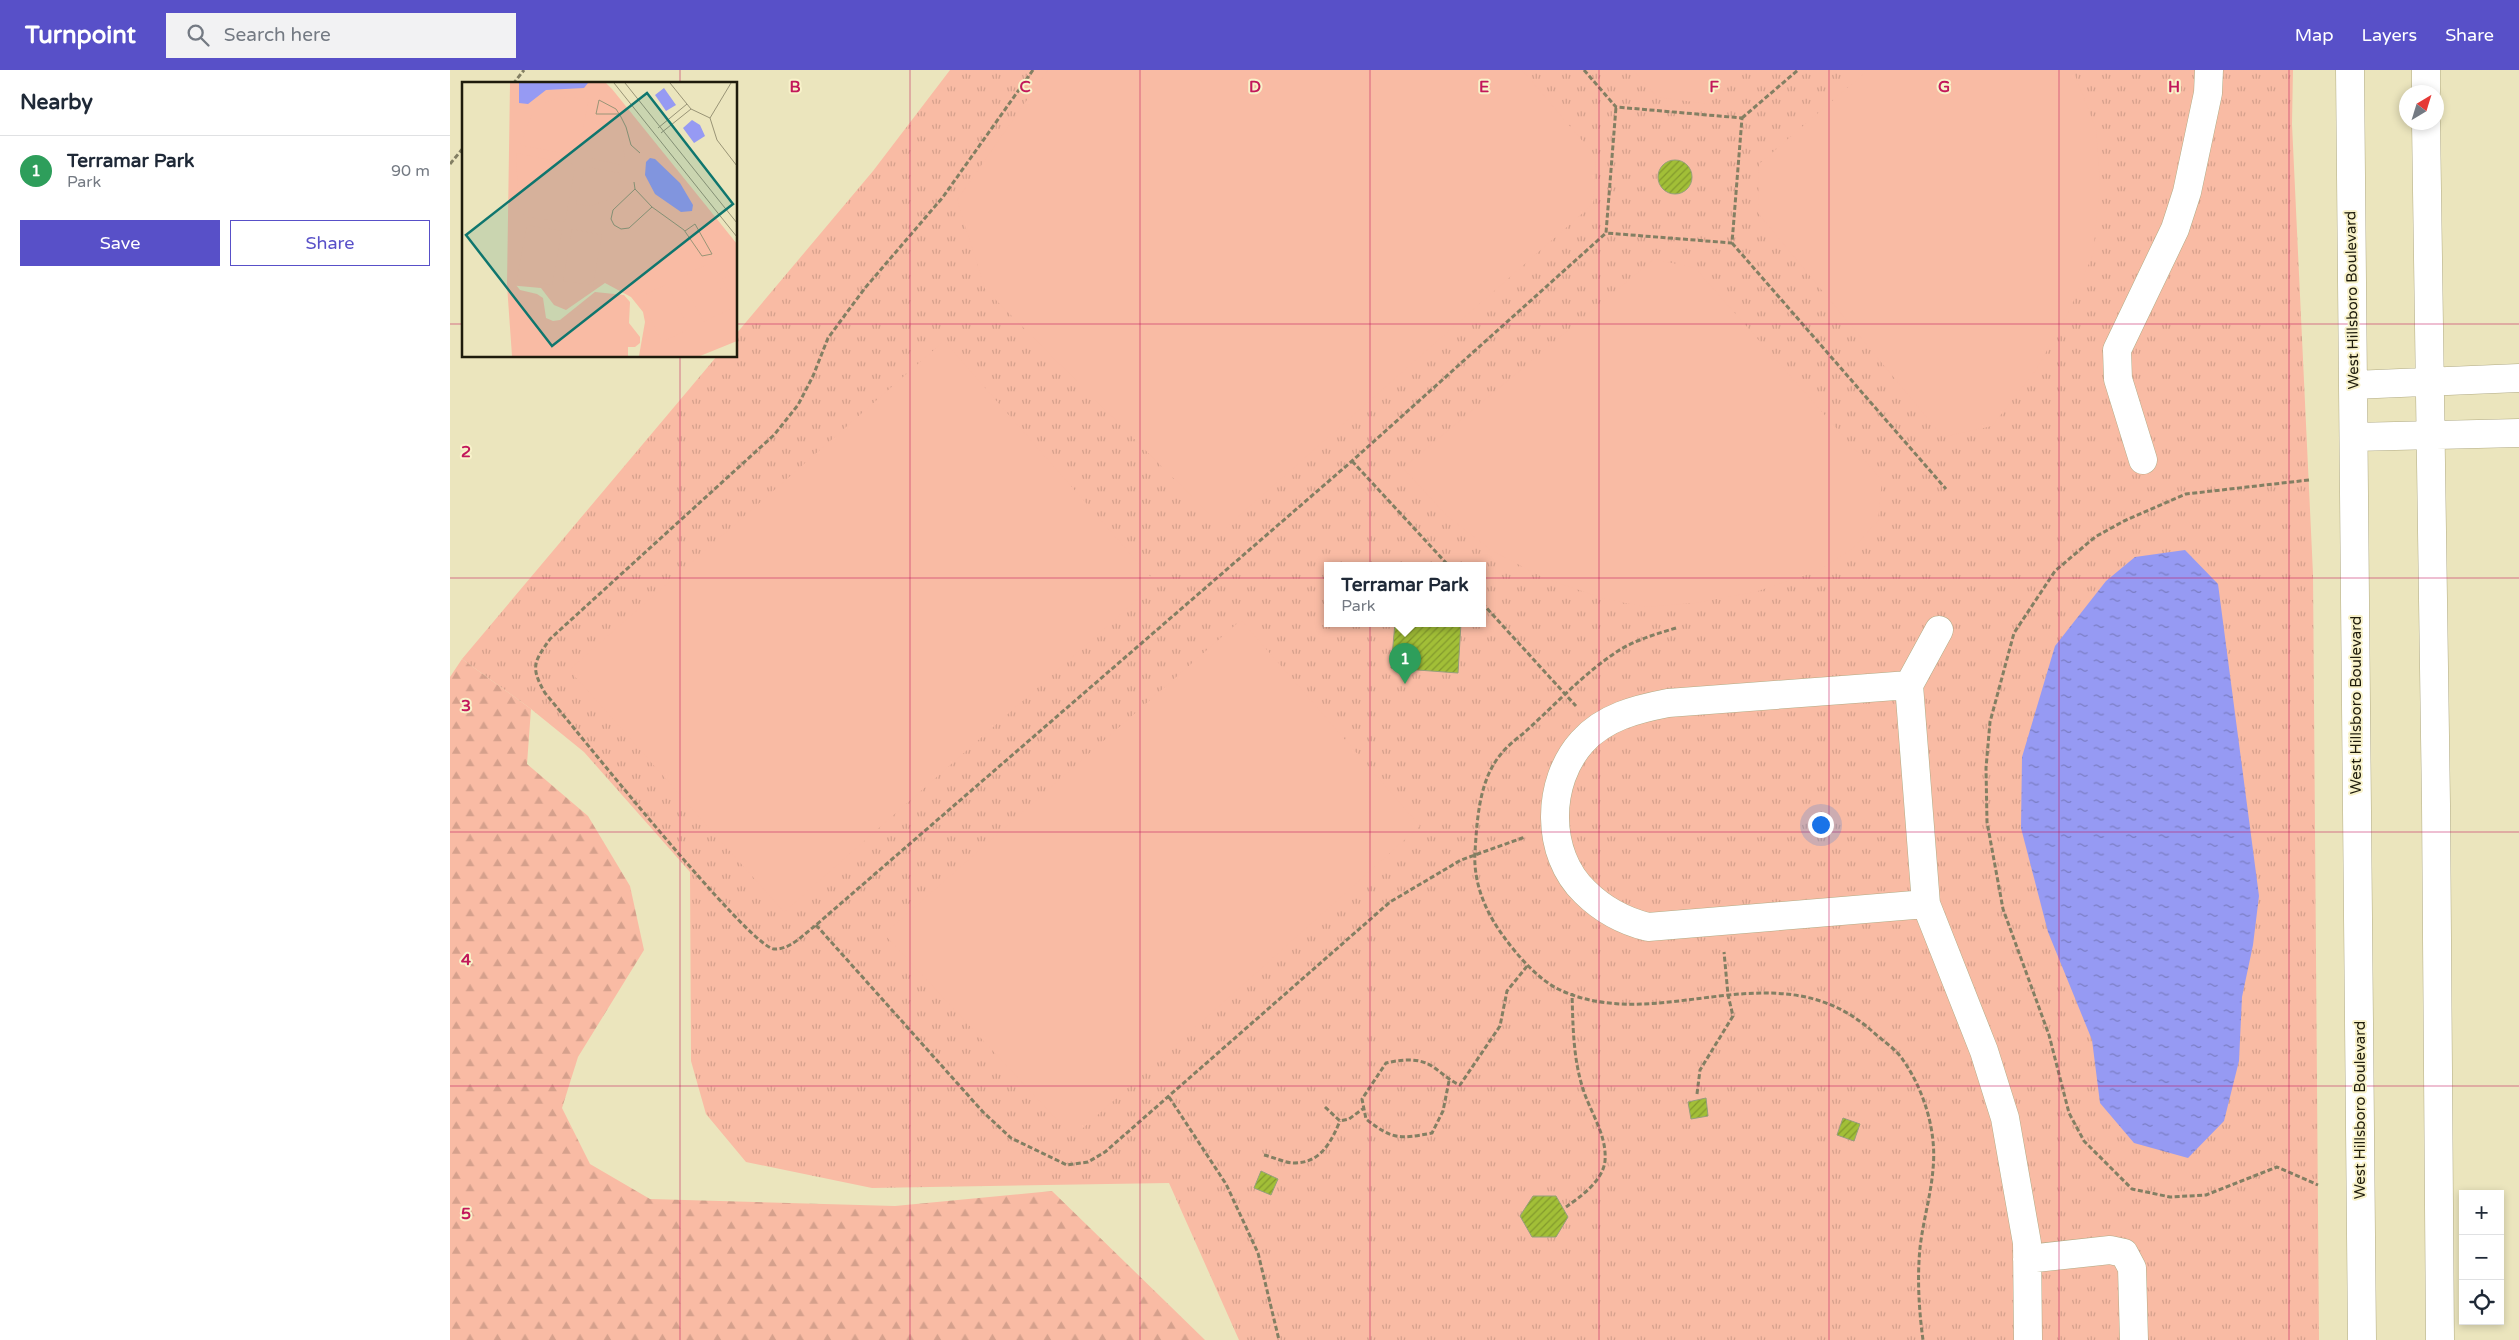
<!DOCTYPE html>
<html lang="en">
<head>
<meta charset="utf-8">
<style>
	:root { --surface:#fff; --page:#f2f2f3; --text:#1f2937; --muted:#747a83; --line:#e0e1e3; --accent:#5850c8 }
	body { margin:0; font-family:"Varela Round",sans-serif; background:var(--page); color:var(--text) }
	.controls { position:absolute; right:15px; bottom:15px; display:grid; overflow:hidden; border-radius:0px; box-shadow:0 2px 8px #0003 }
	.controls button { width:45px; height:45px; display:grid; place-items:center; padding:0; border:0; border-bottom:1px solid var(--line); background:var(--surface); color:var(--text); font:25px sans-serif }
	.compass { position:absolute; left:1949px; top:15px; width:45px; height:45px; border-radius:50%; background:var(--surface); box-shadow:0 2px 8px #0003; rotate:38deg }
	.you { position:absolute; left:1370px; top:754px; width:18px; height:18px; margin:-12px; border:4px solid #fff; border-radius:50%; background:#1a73e8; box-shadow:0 0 0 8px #1a73e833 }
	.badge { display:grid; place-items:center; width:32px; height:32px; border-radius:50%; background:var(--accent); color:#fff; font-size:16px; font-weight:700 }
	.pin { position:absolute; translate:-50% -41px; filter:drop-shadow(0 1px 2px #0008) }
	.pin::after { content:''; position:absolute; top:26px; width:18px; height:15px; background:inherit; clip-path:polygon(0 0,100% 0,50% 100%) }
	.popup { position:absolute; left:874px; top:492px; width:162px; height:65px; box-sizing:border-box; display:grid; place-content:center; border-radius:0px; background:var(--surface); filter:drop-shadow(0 1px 4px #0005); font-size:16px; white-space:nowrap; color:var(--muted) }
	.popup b { font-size:19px; color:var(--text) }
	.popup::after { content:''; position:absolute; left:50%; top:100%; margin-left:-10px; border:10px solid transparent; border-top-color:var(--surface) }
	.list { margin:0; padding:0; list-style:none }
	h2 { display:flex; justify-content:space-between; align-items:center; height:65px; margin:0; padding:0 20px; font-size:21px }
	h2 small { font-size:16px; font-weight:400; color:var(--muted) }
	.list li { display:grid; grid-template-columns:32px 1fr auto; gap:15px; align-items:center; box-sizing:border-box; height:70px; padding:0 20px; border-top:1px solid var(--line) }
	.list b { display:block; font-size:19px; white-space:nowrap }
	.list p { margin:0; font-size:16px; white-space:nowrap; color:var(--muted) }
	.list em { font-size:16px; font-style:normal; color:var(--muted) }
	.actions { display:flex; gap:10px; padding:15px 20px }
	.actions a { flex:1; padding:11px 0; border:1px solid var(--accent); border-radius:0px; text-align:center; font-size:18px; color:var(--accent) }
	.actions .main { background:var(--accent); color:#fff }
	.icon { flex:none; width:28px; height:28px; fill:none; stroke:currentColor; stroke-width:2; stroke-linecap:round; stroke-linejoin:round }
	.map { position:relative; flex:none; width:2069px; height:1270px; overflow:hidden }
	header { display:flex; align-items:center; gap:30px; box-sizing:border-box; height:70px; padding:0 25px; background:var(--accent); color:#fff }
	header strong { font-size:24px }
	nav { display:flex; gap:28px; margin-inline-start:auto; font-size:18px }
	.search { width:350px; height:45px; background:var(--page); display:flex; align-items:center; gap:12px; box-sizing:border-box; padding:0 18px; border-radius:0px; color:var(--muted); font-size:19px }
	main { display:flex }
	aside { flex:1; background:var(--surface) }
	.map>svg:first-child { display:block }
</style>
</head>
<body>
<header>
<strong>Turnpoint</strong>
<div class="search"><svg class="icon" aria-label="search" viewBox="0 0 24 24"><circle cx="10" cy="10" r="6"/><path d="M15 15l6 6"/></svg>Search here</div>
<nav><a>Map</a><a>Layers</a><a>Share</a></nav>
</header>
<main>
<aside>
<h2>Nearby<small></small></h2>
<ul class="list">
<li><span class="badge" style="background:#2e9e5b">1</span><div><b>Terramar Park</b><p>Park</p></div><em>90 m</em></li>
</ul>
<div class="actions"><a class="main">Save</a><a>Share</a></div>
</aside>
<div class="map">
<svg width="2069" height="1270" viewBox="0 0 2069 1270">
	<defs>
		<pattern id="grass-tufts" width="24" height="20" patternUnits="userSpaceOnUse" patternTransform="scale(1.25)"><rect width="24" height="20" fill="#f9bba4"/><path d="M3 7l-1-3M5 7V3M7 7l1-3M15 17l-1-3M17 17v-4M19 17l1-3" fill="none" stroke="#d5a08c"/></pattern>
		<pattern id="forest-firs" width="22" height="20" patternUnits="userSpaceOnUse" patternTransform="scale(1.25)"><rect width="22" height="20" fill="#f9bba4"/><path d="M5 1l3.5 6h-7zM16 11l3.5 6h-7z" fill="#d5a08c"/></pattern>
		<pattern id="water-ripples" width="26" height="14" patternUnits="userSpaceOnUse" patternTransform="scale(1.25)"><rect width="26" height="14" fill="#969af3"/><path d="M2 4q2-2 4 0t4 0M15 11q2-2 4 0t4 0" fill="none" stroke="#7a7dc3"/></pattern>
		<pattern id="building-hatch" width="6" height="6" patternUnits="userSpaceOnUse" patternTransform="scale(1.25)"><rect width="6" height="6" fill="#a2bf37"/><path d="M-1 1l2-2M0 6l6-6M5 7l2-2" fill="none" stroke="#839a2d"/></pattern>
	</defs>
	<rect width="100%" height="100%" fill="#ebe5bd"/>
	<path fill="url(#grass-tufts)" fill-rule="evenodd" d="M 500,0 L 1843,0 L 1842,54 L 1863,504 L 1869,1270 L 789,1270 L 719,1113 L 422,1118 L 296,1092 L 256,1044 L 241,991 L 240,802 L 134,682 L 81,639 L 12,589 L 267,286 L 286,286 L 286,264 L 423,101 ZM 878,495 L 1032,495 L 1032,553 L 878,553 Z"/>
	<path fill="url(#forest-firs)" d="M 12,589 L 81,639 L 77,694 L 138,746 L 180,816 L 194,880 L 128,987 L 112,1038 L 140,1094 L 200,1129 L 445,1136 L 602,1121 L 755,1270 L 0,1270 L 0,607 Z"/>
	<path fill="#f9bba4" d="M 598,0 L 1072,0 L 1146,87 L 1143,134 L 774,459 L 535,219 L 507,130 Z
		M 1183,0 L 1298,0 L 1258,34 L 1207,27 Z
		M 1418,0 L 1623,0 L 1646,59 L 1650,115 L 1643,184 L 1620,239 L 1586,300 L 1542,356 L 1493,367 L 1308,143 L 1309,94 Z
		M 1204,189 L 1245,198 L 1432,410 L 1428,451 L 1403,478 L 1368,501 L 1305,522 L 1245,533 L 1195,537 L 1155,529 L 1094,508 L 1041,480 L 997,446 L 953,398 Z
		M 494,271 L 706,513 L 334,842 L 119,600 Z
		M 791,550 L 970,756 L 623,1067 L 434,864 Z"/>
	<path fill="url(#water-ripples)" d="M 1735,480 L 1768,514 L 1809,826 L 1803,875 L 1792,927 L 1789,991 L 1774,1051 L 1738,1088 L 1684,1073 L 1650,1033 L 1642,970 L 1598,862 L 1571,758 L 1572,687 L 1605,576 L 1656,511 L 1685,487 Z"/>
	<path fill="url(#building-hatch)" stroke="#959f7b" d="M1208 107a17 17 0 1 1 34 0a17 17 0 1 1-34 0Z
		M 945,553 L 1011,553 L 1008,603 L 941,598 Z
		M 1256,1028 L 1258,1046 L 1241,1049 L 1238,1032 Z
		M 1393,1048 L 1410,1054 L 1404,1071 L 1387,1065 Z
		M 811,1101 L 828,1109 L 821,1125 L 804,1118 Z
		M 1083,1126 L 1106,1126 L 1118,1147 L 1106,1167 L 1082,1167 L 1070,1146 Z"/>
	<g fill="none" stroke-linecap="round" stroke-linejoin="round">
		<g stroke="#b1ab85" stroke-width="29">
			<path id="minor" d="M 1900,0 L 1912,1270
				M 1976,0 L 1976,22
				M 1976,52 L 1986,734 L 1990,1270
				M 1903,315 L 2069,308
				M 1904,367 L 2069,363
				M 1693,390 L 1668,309 L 1667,280 L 1725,159 L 1737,122 L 1758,23 L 1759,0
				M 1489,560 L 1459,615 L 1476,834 L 1534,981 L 1555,1048 L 1577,1173 L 1578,1270
				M 1459,615 L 1218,633 C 1187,639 1154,647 1132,672 C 1096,712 1095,784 1135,822 C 1153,840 1174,851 1198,857 L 1476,834
				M 1577,1189 L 1660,1180 L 1674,1183 L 1682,1198 L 1684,1270"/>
		</g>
		<path stroke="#837f63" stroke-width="3" stroke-dasharray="5 2.5" stroke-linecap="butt" d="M 583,0 L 493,127 L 415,218 L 378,268 L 363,306 L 348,335 L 324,365 L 100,569 C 84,592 80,597 95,623 C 123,656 299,877 324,879 C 340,880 354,864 366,855 L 902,391 L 1156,163
			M 1134,0 L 1166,37 L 1292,48 L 1282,173 L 1156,163 L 1166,37
			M 63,14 L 74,0
			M 1292,48 L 1348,0
			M 0,94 L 14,77
			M 1282,173 L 1496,419
			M 902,391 L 998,495
			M 1859,410 L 1736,424 L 1674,451 L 1645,467 L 1605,501 L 1564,563 L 1540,652 L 1536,698 L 1537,752 L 1553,839 L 1599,965 L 1619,1043 L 1634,1071 L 1682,1119 L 1720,1127 L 1756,1125 L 1827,1097 L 1868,1115
			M 1032,533 L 1126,636
			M 1226,558 C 1206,564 1185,570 1168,581 C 1134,603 1106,634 1076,661 C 1068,668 1058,675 1051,684 C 1029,710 1027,750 1025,782 C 1023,813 1036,843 1054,867 C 1067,885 1088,909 1108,919 C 1209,968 1327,875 1423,962 C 1433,971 1446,979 1453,990 C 1474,1020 1487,1062 1483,1099 C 1481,1125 1473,1151 1470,1178 C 1467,1208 1469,1241 1473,1270
			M 366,855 L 533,1042 L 561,1068 L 617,1095 L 638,1092 L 655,1082 L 940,832 L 1011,790 L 1075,767
			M 999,1011 L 993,1041 L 982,1063 C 949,1069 943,1070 916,1049 L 912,1029 L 936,993 C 949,990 963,988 976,993 C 988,998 997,1010 1010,1015 L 1050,956 L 1057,921 L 1078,895
			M 1247,1024 L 1250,1000 L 1283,946 L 1278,925 L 1274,882
			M 719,1027 L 776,1114 L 808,1183 L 829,1270
			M 875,1037 L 890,1051 L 899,1049 L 914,1038
			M 814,1085 C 823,1087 835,1093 844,1093 C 871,1093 881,1072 890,1051
			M 1116,1137 C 1130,1127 1153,1111 1155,1091 C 1157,1066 1142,1045 1134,1022 C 1123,990 1123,957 1122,923"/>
		<use href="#minor" stroke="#fff" stroke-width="28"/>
	</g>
	<path fill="none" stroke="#c2185b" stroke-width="1" stroke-opacity="0.55" d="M 230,0 L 230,14M 460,0 L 460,1270M 690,0 L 690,1270M 920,0 L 920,1270M 1149,0 L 1149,1270M 1379,0 L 1379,1270M 1609,0 L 1609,1270M 1839,0 L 1839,1270M 0,254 L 14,254M 286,254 L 2069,254M 230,286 L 230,1270M 0,508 L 2069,508M 0,762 L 2069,762M 0,1016 L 2069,1016"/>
	<g text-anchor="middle" stroke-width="4" stroke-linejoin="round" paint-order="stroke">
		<g font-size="15" fill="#1e1b0c" stroke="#f8f2ca">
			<text transform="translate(1902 230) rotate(-91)" y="5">West Hillsboro Boulevard</text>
			<text transform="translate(1906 635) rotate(-90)" y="5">West Hillsboro Boulevard</text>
			<text transform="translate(1910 1040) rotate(-90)" y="5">West Hillsboro Boulevard</text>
		</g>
	</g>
	<g transform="translate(12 12)">
		<rect width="275" height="275" fill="#ebe5bd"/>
		<path d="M 48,1 L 144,1 L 150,7 L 275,162 L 275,259 L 238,274 L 177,274 L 183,240 L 181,230 L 169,215 L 143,201 L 104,228 L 92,223 L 79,206 L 45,203 Z" fill="#f9bba4"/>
		<path d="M 45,203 L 54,203 L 58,208 L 75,212 L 81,216 L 84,236 L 91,239 L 98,238 L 133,210 L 162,213 L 168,220 L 167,241 L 178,255 L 178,261 L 173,265 L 166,265 L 166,274 L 50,274 Z" fill="#f9bba4"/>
		<path d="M 101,15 L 127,17 L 116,70 L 111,73 L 58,63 L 70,32 L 83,21 ZM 131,38 L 152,45 L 160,56 L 163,78 L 159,83 L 128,76 L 125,71 ZM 54,71 L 110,82 L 113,86 L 103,140 L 65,135 L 57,129 ZM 126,85 L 157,91 L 159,99 L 145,118 L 128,124 L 114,122 L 122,87 ZM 65,143 L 100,149 L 90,203 L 55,197 ZM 110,147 L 140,153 L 131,203 L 101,199 ZM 246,182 L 269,227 L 241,240 L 219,195 ZM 275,192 L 275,225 L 260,197 ZM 205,202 L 227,247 L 200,260 L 178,215 Z" fill="#f9bba4"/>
		<path d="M 57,1 L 126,1 L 122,6 L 84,8 L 66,22 L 57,21 ZM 202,6 L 214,23 L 204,29 L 193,13 ZM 230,38 L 238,43 L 243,54 L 232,61 L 221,46 ZM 188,76 L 193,77 L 218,101 L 231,123 L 230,129 L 219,130 L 193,112 L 183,93 L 184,80 Z" fill="#969af3"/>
		<path fill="none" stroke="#999476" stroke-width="1" d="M 152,1 L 275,155M 163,1 L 275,141M 208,1 L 229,27 L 248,36M 269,1 L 248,36 L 255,58 L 275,84M 157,32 L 134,32 L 137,18 L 154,27 L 159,35 L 164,45 L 169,63 L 178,71M 196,46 L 225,22M 199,51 L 229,27M 172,100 L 173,107 L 190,125 L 222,148 L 240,174 L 250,172 L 233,142 L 223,149M 173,107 L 151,128 L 149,137 L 152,143 L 159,147 L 167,146 L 190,125"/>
		<path fill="#0f766e" fill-opacity="0.15" stroke="#0f766e" stroke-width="2.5" d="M 185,11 L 271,122 L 90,264 L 4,153 Z"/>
		<rect width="275" height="275" fill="none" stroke="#1e1b0c" stroke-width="2.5"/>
	</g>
	<g font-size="16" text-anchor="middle" font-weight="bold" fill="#c2185b" stroke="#f8f2ca" stroke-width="4" stroke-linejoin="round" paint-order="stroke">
		<text x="345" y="22">B</text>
		<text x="575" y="22">C</text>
		<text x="805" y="22">D</text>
		<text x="1034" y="22">E</text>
		<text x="1264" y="22">F</text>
		<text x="1494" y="22">G</text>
		<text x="1724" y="22">H</text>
		<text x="16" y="387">2</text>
		<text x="16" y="641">3</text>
		<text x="16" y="895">4</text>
		<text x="16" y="1149">5</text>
	</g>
</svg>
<div class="controls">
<button>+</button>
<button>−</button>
<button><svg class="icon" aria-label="locate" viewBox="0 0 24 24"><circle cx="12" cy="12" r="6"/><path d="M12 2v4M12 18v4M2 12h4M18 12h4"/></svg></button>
</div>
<svg class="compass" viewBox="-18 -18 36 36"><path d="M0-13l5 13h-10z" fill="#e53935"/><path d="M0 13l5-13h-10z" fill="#747a83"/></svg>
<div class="you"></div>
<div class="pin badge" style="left:955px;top:614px;background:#2e9e5b">1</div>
<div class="popup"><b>Terramar Park</b>Park</div>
</div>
</main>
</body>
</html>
